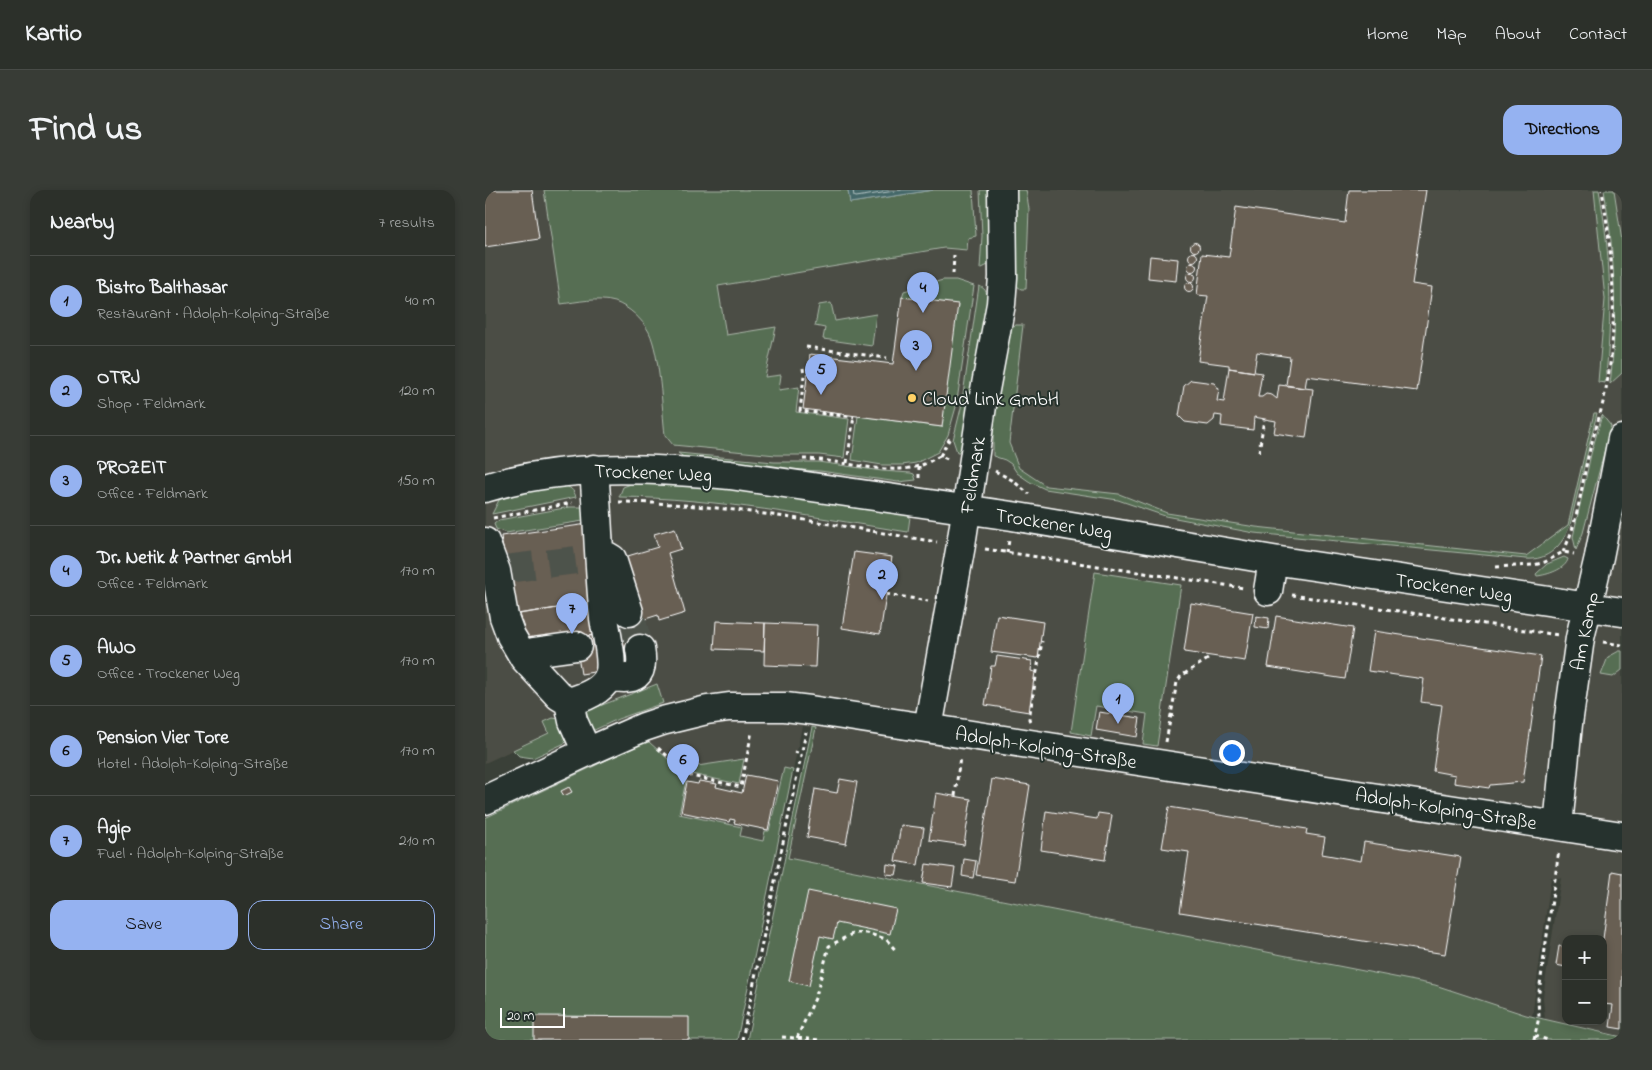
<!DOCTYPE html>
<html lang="en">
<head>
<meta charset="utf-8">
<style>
	:root { --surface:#2c302a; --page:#383c36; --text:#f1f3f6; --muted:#a6a9a8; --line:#484b47; --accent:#95b2f1 }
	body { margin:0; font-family:"Indie Flower",sans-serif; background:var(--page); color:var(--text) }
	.controls { position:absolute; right:15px; bottom:15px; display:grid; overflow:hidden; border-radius:10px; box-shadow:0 2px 8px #0003 }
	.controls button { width:45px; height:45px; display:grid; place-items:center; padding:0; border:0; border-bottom:1px solid var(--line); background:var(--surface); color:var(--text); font:25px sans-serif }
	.scale { position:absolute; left:15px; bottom:12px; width:65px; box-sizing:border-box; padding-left:5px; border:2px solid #fff; border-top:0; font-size:14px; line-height:18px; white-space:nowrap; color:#fff; -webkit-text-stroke:4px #26332d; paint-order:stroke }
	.you { position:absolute; left:746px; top:562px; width:18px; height:18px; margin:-12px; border:4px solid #fff; border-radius:50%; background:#1a73e8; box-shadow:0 0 0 8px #1a73e833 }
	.badge { display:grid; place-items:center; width:32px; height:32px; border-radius:50%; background:var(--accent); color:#111; font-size:16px; font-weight:700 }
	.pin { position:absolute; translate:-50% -41px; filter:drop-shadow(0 1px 2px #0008) }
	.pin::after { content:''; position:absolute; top:26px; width:18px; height:15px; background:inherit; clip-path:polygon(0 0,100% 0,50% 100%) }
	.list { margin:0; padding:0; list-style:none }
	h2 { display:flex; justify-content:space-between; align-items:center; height:65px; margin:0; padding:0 20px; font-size:21px }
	h2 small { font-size:16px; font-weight:400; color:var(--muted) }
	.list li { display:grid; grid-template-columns:32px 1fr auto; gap:15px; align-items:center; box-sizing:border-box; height:90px; padding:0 20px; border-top:1px solid var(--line) }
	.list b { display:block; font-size:19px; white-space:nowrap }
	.list p { margin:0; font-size:16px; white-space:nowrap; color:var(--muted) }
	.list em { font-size:16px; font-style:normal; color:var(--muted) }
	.actions { display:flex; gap:10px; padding:15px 20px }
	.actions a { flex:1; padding:11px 0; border:1px solid var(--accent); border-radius:15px; text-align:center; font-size:18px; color:var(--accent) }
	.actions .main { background:var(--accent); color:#111 }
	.map { position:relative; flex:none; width:1137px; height:850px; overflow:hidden; border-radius:15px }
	header { display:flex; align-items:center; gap:30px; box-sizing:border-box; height:70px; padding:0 25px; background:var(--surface); border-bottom:1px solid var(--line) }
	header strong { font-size:24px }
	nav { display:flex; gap:28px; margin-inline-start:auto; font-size:18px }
	.intro { display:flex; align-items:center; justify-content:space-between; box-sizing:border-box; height:120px; padding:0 30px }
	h1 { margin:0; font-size:35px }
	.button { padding:12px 22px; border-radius:15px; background:var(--accent); color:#111; font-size:18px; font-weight:700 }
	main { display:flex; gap:30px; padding:0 30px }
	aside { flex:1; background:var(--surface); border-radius:15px; box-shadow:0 2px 8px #0003 }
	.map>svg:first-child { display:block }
</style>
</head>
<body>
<header>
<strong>Kartio</strong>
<nav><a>Home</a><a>Map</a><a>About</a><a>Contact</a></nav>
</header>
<div class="intro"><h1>Find us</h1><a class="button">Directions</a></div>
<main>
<aside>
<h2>Nearby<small>7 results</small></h2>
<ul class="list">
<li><span class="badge">1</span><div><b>Bistro Balthasar</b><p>Restaurant · Adolph-Kolping-Straße</p></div><em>40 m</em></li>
<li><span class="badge">2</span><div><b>OTRJ</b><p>Shop · Feldmark</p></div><em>120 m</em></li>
<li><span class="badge">3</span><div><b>PROZEIT</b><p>Office · Feldmark</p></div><em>150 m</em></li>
<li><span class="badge">4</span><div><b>Dr. Netik &amp; Partner GmbH</b><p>Office · Feldmark</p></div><em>170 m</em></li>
<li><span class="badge">5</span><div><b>AWO</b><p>Office · Trockener Weg</p></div><em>170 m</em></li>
<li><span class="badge">6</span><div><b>Pension Vier Tore</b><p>Hotel · Adolph-Kolping-Straße</p></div><em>170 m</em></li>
<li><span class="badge">7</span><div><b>Agip</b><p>Fuel · Adolph-Kolping-Straße</p></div><em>210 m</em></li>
</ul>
<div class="actions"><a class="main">Save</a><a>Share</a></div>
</aside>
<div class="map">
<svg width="1137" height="850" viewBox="0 0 1137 850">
	<rect width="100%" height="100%" fill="#3a4038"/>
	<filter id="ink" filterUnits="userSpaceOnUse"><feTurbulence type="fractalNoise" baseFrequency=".02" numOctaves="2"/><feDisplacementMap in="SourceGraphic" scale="10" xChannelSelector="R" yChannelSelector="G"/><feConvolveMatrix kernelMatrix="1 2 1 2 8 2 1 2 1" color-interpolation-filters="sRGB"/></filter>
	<g filter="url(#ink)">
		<path fill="#4c4d44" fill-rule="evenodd" d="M 0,0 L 1137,0 L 1137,847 L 1060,830 L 1058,807 L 1076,688 L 1066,687 L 1047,827 L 529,712 L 303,668 L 330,538 L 317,536 L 290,670 L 77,611 L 49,550 L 0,573 ZM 1081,749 L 1118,749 L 1118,831 L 1081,831 Z"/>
		<path fill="#566e53" stroke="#aab6a9" d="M 59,0 L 363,0 L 365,13 L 448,0 L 488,0 L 491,46 L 483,48 L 482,60 L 459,58 L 233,96 L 241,145 L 291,137 L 280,187 L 296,185 L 294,200 L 314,197 L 311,222 L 364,229 L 359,268 L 334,265 L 291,265 L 188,255 L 180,245 C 177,219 175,165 164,142 C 157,129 144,117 130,112 C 113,107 92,112 76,114 Z
			M 495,0 L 505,0 L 505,74 L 495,79 L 497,46 Z
			M 526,0 L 541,0 L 544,19 L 541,99 L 536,99 L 528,93 Z
			M 1109,0 L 1114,0 C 1126,66 1128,127 1120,193 L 1113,192 L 1120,109 Z
			M 1119,0 L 1129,0 L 1137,51 L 1137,183 L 1125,194 C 1133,129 1130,65 1119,0 Z
			M 458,90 L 471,90 L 489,96 L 471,217 L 463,245 L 453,262 L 431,273 L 417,275 L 397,275 L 367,270 L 373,226 L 457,237 L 417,107 L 419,101 Z
			M 494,96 C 502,99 502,104 503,113 L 479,250 L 474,262 L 472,262 L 468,250 L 476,218 Z
			M 346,113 L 350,131 L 391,124 L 387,156 L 338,149 L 340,138 L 330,136 L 334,115 Z
			M 531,135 L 538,135 L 524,253 L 534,278 L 561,296 L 634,304 L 682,323 L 771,337 L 1041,366 L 1083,335 L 1109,223 L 1112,223 L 1085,335 C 1078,355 1063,371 1041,369 L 769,343 L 680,326 L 633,310 L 560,299 L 545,292 L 532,283 L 526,274 L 520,270 L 508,266 L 508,219 L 520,145 L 526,137 Z
			M 1117,225 L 1126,236 L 1098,343 L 1091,360 L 1088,347 L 1106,264 Z
			M 193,263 L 289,272 L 333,272 L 397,281 L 426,283 L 429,284 L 431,290 L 413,292 L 335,281 L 263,277 L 204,271 Z
			M 154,291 L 245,298 L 420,324 L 425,327 L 423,342 C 327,327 232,308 134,307 L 138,297 Z
			M 78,295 C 85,297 89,300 91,307 L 7,324 L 14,310 L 20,306 Z
			M 85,317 L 97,317 C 100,322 101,326 98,331 L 21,343 L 11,339 L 9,334 L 14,330 Z
			M 1079,367 L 1083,369 C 1081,379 1062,385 1052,386 L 1051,384 L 1062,374 Z
			M 610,382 L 696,395 L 672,556 L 658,554 L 662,524 L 611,516 L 606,546 L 586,542 Z
			M 1134,461 L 1137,461 L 1137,480 L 1128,487 L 1116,485 L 1123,467 Z
			M 172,494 L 178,513 L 133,529 L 105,542 L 99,522 Z
			M 68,528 L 74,529 L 83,546 L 82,552 L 48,568 L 34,566 L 28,560 L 64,543 L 59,532 Z
			M 327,537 L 331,538 L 303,668 L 950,795 L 1041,825 L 1137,847 L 1137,850 L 262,850 Z
			M 164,552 L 202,586 L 194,624 L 257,637 L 255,646 L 278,651 L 280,641 L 284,641 L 299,578 L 308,580 L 252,850 L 0,850 L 0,628 L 151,556 Z
			M 259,569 L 254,594 L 206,584 L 199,578 Z"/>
		<path fill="#446869" stroke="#8fa4a5" d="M 363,0 L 448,0 L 365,13 Z"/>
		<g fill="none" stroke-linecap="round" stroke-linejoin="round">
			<path stroke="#b4c3c3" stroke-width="1" d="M 368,0 L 369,6 L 371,7 L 416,0"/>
		</g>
		<path fill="#685e52" stroke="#fff" d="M 0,0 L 47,0 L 54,49 L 0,57 Z
			M 864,0 L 941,0 L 927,94 L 947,97 L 932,201 L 822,186 L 820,198 L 801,195 L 805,167 L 772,162 L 769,182 L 744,178 L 744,175 L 713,171 L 723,106 L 712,105 L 717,64 L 744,67 L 751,17 L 860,33 Z
			M705.5 57a4.5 4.5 0 1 1 9 0a4.5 4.5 0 1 1-9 0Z
			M703.5 67a4.5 4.5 0 1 1 9 0a4.5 4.5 0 1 1-9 0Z
			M 665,66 L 693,69 L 691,91 L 663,88 Z
			M702.5 77a4.5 4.5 0 1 1 9 0a4.5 4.5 0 1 1-9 0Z
			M701.5 87a4.5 4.5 0 1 1 9 0a4.5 4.5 0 1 1-9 0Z
			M699.5 97a4.5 4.5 0 1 1 9 0a4.5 4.5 0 1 1-9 0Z
			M 417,107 L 473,114 L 457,237 L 318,219 L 325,164 L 408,174 Z
			M 744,178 L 777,183 L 773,207 L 777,207 L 781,204 L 787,205 L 792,209 L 794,195 L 828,199 L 821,248 L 789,243 L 791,231 L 769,227 L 768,240 L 736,236 L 737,226 L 730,225 L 729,230 L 723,235 L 700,232 L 694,226 L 699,196 L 706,190 L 729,193 L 734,199 L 732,211 L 739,212 Z
			M 103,334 L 106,413 L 27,425 L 16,346 Z
			M 190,338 L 196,359 L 183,363 L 200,423 L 174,431 L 173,425 L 154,431 L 136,368 L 173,357 L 169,344 Z
			M 369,362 L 407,367 L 395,444 L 357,438 Z
			M 106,413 L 110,445 L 45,455 L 35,450 L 32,424 Z
			M 706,413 L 768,423 L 760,471 L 699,462 Z
			M 151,420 L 162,457 L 137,464 L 126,427 Z
			M 512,425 L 558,432 L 553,468 L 506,462 Z
			M 771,426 L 784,428 L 783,439 L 770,437 Z
			M 791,426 L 868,438 L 860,489 L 783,477 Z
			M 231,431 L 280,433 L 279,461 L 229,459 Z
			M 280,433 L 332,435 L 330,477 L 279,475 Z
			M 889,441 L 1056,466 L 1038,592 L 1005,595 L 1004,598 L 969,593 L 970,585 L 948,581 L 957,515 L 936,512 L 939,489 L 883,481 Z
			M 110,445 L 115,481 L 96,484 L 90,448 Z
			M 512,466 L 547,471 L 546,481 L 550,482 L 544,522 L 500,515 L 506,476 L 510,476 Z
			M 614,522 L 655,528 L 652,547 L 611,540 Z
			M 261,585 L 293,591 L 283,640 L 249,633 L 250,630 L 245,629 L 244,632 L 196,622 L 202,592 L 213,594 L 214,591 L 232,594 L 231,597 L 257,603 Z
			M 355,589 L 372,592 L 361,654 L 322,647 L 330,599 L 352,603 Z
			M 507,589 L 545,595 L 530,691 L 491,685 Z
			M 84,597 L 87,602 L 79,606 L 76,601 Z
			M 451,603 L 486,609 L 479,655 L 444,650 Z
			M 684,617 L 822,639 L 821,644 L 840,647 L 837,664 L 876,671 L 879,652 L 976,667 L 960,764 L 695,722 L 704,662 L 677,658 Z
			M 561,621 L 612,629 L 613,623 L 627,625 L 620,670 L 556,660 Z
			M 416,635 L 439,638 L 433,675 L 410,671 Z
			M 479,669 L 491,671 L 488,688 L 477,686 Z
			M 402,674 L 413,676 L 411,685 L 401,684 Z
			M 441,674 L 470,678 L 467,697 L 438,693 Z
			M 1127,681 L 1137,683 L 1137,839 L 1125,837 L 1128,815 L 1118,814 L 1118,749 Z
			M 323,701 L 411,719 L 405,744 L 352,733 L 348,749 L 335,746 L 324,796 L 304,791 Z
			M 1074,756 L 1081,757 L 1081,777 L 1071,775 Z
			M 49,826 L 204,827 L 204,850 L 49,850 Z"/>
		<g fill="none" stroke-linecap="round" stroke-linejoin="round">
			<path stroke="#4e534c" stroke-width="28" stroke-dasharray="28 14" stroke-linecap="butt" d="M 21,379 L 107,368
				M 144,422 L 155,459"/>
			<g stroke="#fff" stroke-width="31">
				<path id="minor" d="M 0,298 C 79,273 163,278 245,285 L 527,326 L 788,370 L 1137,422
					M 0,352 L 11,381 L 19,427 L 26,446 L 39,468 L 74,506 L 84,512 L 88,531 L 102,562
					M 119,366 L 122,366 L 127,369 L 144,422
					M 783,401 L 788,370
					M 39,468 L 48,462 L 92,456
					M 124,486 C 150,492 160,486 155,459
					M 84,512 C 98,508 119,500 124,485 C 129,472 121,443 119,428 C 114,379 113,329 109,279
					M 443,538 L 476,355 L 497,216 L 516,114 L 518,87 L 517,0
					M 0,610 L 102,562 L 159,537 L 177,531 L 222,520 L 244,517 L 300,517 L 325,520 L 1137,646
					M 1073,636 L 1083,534 L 1095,448 L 1114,367 L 1137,249"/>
			</g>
			<path stroke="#fff" stroke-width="3" stroke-dasharray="4 4" stroke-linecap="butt" d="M 468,84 L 469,65
				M 321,157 L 402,168
				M 318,178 L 319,185 L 315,221 L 369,227
				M 774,262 L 779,229
				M 455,266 L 466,246
				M 318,269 C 355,269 399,286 434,276 C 441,274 448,269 455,266 L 465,270
				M 362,273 L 369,226
				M 434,276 L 434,288
				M 510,281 L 527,290 L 544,304
				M 134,312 C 241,313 347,335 452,352
				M 8,328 L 87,313
				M 500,359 L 759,398
				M 1078,362 C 1093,333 1096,298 1103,267 C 1109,242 1118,218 1122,193 C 1134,130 1127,63 1117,0
				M 522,363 L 524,350
				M 1011,377 L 1049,375 L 1060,372 L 1078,362 L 1089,364
				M 401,404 L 443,411
				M 807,405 L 1073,445
				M 1118,452 L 1137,455
				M 685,525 L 691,526
				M 545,531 L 544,529 L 557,451
				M 681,552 L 692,492 L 696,486 L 723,469 L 725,466
				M 173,558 L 206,586 L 256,597 L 267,541
				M 309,562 L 317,564
				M 470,606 L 475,567
				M 1050,846 L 1063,850
				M 297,847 L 336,850
				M 312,848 L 331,806 L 344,756 L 369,743 L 381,743 L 401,749 L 412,762
				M 257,850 L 321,542
				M 1049,850 L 1054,827 L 1053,809 L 1074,660"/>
			<use href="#minor" stroke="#26332d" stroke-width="28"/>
		</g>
	</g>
	<circle fill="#ffd166" stroke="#26332d" stroke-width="2" cx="427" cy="208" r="5"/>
	<g text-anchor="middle" stroke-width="4" stroke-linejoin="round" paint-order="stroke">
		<g font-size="20" fill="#fff" stroke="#26332d" text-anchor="start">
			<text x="437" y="215">Cloud Link GmbH</text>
		</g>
		<g font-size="20" fill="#fff" stroke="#26332d">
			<text transform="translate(168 282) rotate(2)" y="7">Trockener Weg</text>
			<text transform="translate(487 285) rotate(-81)" y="7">Feldmark</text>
			<text transform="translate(569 333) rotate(9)" y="7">Trockener Weg</text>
			<text transform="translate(969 397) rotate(8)" y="7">Trockener Weg</text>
			<text transform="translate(1099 441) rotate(-79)" y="7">Am Kamp</text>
			<text transform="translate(561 557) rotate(9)" y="7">Adolph-Kolping-Straße</text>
			<text transform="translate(961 618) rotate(9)" y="7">Adolph-Kolping-Straße</text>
		</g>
	</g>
</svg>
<div class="controls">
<button>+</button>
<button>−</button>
</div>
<div class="scale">20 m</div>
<div class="you"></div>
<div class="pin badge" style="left:633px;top:534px">1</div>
<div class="pin badge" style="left:397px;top:410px">2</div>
<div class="pin badge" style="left:431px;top:181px">3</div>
<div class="pin badge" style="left:438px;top:123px">4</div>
<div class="pin badge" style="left:336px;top:205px">5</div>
<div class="pin badge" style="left:198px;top:595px">6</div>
<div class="pin badge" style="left:87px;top:444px">7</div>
</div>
</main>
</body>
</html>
